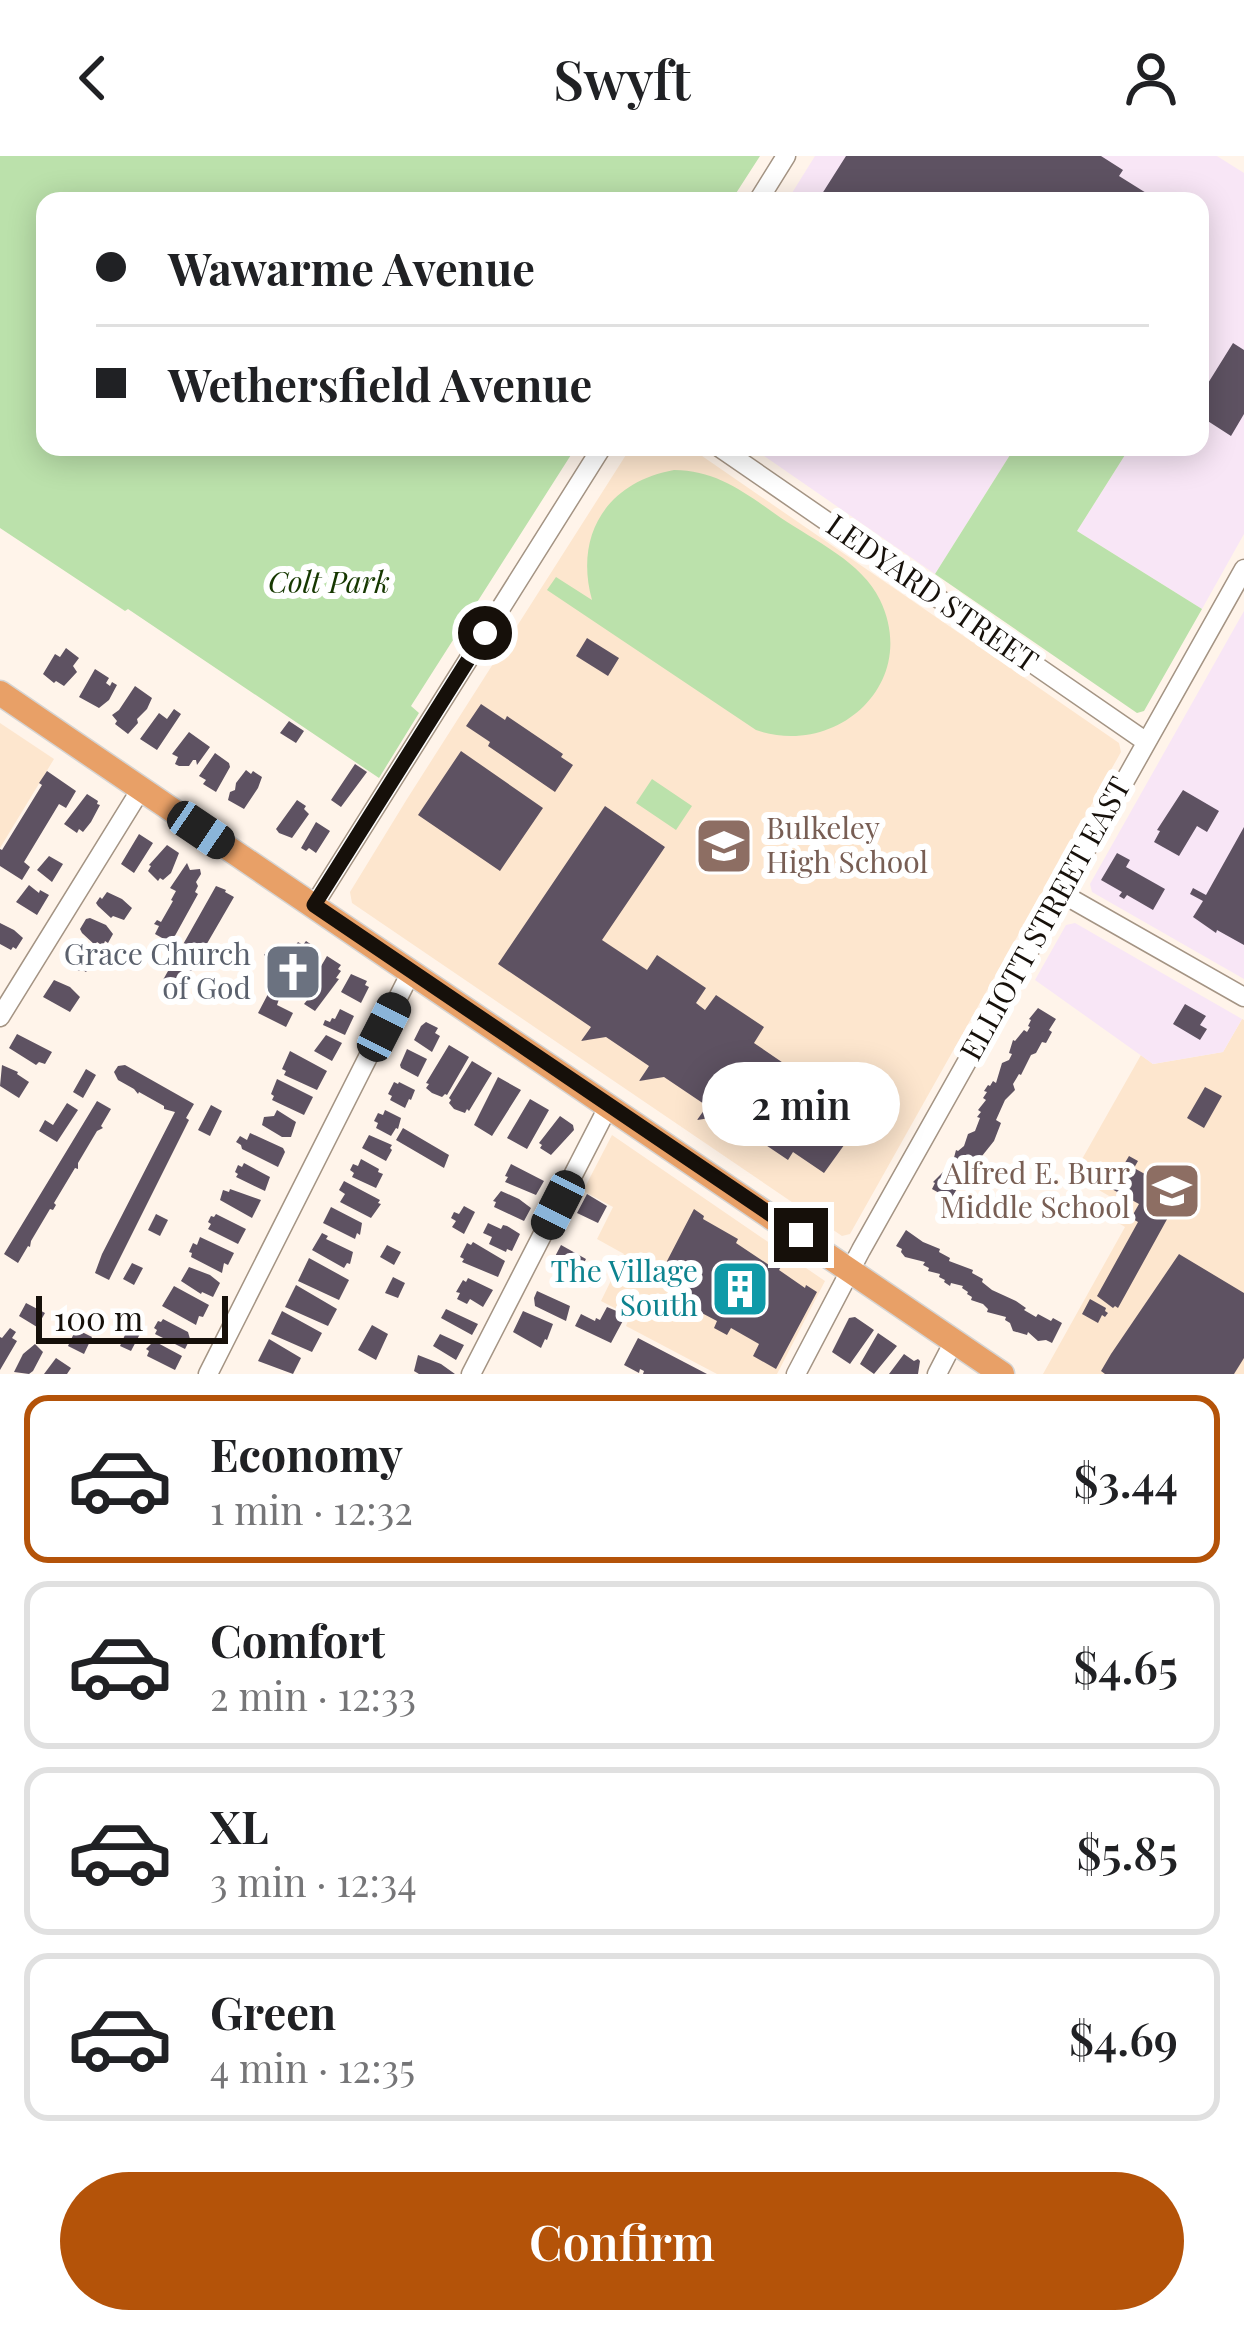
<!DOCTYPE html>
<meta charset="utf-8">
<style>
body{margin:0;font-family:"Playfair Display",serif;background:#f2f2f2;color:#202124;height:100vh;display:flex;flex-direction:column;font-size:45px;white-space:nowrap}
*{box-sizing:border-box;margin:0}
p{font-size:39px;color:#757577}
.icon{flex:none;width:66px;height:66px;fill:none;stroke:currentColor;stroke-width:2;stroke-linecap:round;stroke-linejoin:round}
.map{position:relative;height:1218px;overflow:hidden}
.side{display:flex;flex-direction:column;background:#fff;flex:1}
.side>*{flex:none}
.top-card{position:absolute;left:36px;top:36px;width:1173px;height:264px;border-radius:24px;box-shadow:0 6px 30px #0003;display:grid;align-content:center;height:264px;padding:0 60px;background:#fff}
.scale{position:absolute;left:36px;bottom:30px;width:192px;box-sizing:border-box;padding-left:12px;border:6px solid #16100a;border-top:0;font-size:33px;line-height:42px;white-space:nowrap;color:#16100a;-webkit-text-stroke:9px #fff;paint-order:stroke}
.end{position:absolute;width:54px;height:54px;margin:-27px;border:15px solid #16100a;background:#fff;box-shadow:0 0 0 6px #fff}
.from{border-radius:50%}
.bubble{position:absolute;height:84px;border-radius:42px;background:#fff;box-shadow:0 6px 30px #0003;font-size:39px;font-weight:600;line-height:84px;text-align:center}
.car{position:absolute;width:36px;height:72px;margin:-36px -18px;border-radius:15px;box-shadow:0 0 9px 3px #0007;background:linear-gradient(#222 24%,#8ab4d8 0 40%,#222 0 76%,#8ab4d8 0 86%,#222 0)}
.top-card b{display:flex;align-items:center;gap:42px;height:114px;font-size:45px}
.top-card b+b{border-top:3px solid #e0e0e0}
.top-card i{width:30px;height:30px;background:#202124}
ul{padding:21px 0 0;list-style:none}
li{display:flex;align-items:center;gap:36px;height:168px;margin:0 24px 18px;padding:0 36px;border:6px solid #e0e0e0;border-radius:24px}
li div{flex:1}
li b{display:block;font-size:45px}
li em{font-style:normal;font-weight:600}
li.selected{border-color:#b45309}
li>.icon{width:108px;height:108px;stroke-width:1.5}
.primary-button{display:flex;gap:24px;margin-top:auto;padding:24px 60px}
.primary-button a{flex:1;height:138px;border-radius:72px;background:#b45309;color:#fff;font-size:48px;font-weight:600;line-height:138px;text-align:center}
header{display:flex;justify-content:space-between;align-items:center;height:156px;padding:0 60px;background:#fff;font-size:54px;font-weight:600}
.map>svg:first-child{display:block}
.built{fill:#fde6ce}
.industrial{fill:#f8e6f6}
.green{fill:#bbe1ab}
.building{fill:#5e5262}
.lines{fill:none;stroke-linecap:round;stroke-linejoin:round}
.minor-casing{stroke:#a49484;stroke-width:21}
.major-casing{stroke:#d5d4d3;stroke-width:27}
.minor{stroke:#fff;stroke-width:18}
.major{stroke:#e8a067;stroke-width:24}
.route{stroke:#16100a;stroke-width:15}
.labels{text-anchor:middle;stroke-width:12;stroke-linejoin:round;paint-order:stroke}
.park-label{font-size:30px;font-style:italic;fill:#163800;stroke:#fff}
.street-label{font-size:30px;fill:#16100a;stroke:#fff}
.education-label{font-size:30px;fill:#785e54;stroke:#fff;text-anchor:start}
.worship-label{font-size:30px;fill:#5b616d;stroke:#fff;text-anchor:end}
.culture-label{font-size:30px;fill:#0d838f;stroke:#fff;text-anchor:end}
</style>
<header><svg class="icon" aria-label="back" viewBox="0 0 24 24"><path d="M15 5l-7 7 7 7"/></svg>Swyft<svg class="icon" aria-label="person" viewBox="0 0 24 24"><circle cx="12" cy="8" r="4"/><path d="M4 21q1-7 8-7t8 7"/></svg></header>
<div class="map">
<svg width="1244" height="1218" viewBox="0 0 1244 1218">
<rect width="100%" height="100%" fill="#fff4ea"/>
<!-- built -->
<path class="built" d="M631 291H689L1119 587 1121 596 850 1078 842 1080 352 747 350 736 407 643Z
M0 567 54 603 0 692Z
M1242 863 1244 864V1218H1043L1125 1071 1120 1068 1128 1051 1073 1019 1141 899 1153 908 1223 896Z
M612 979 825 1125 777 1218H717L626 1170 630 1160 601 1145 624 1098 597 1083 613 1051 583 1035Z"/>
<!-- industrial -->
<path class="industrial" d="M815 0H1217L1244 17V378L1202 453 1077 375 1130 291H1200V45H787Z
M751 291H1015L935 418Z
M1244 455V823L1092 736 1090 728Z
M1075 767 1242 863 1223 896 1153 908 1035 824 1066 769Z"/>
<!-- green -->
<path class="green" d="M0 0H760L731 45H45V291H576L411 550 419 557 379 622 128 453 125 455 0 372Z
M1015 291H1130L1077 375 1202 453 1144 555 1137 557 935 418Z
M674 314C717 314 747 338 781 362 815 385 862 406 880 444 920 527 837 602 756 574L547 434 556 421 592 444C574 379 607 326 674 314Z
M652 623 692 650 676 674 636 647Z"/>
<!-- building -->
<path class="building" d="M846 0H1101L1123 14 1119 20 1151 40 1148 45H827L820 41Z
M1233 187 1244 194V258L1231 280 1200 260V240Z
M587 482 619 502 608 520 576 500Z
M66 492 79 502 73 510 77 516 64 530 56 525 54 527 43 518 55 498 60 501Z
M95 513 109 522 106 527 110 530 112 526 117 529 109 544 99 552 79 541Z
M135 530 152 542 147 553 137 563 138 567 128 578 115 568 117 565 112 559 119 554Z
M481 548 505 564 507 560 563 598 561 601 573 609 555 636 488 590 490 586 466 570Z
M174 553 181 558 157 594 140 583 159 557 167 563Z
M289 565 304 575 296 587 280 577Z
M189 576 210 591 197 609 196 604H193L189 610H179L175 608 178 601 172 598Z
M461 595 543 652 500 715 418 659Z
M215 597 229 607 230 611 216 636 203 628 206 624 199 620Z
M355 608 367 616 341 651 331 644Z
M246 614 251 618 253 615 262 621 258 632 244 653 228 644 230 636 235 634 236 627Z
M47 615 76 635 66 652 59 648 24 706 30 711 22 724 0 710V693L2 694 42 629 39 627Z
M1183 634 1219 655 1207 676 1197 670 1179 700 1154 686 1160 675 1157 674Z
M87 638 98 645 97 648 100 649 91 666 83 676 79 673 77 677 64 668Z
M297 644 306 650 304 653 309 658 292 682 279 677 276 673Z
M605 650 665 691 602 784 647 814 657 799 706 832 696 847 705 854 716 839 764 871 754 887 839 945 847 985 824 1017 793 996 788 1004 723 960 697 964 707 950 664 921 639 925 649 910 606 881 581 885 591 871 498 808Z
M316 666 330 675 316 697 309 692 306 695 301 692Z
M1244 671V789L1217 774 1216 777 1193 761 1203 745 1190 738 1193 732 1206 739Z
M139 678 153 687 134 717 121 708Z
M167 689 179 697 171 717 163 724 160 722 158 725 148 715 151 710 149 709Z
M1117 697 1130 704 1126 711 1165 733 1153 754 1127 739 1124 743 1119 740 1122 736 1101 724Z
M49 700 63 708 52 726 37 714Z
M187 707 190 714 200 713 201 718 196 726 198 730 195 736 198 738 171 787 155 778 159 770 154 768 157 764 161 766 173 745 171 744 176 735 170 732Z
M29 729 39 737 40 734 49 739 37 759 16 746Z
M216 730 226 734 225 736 234 741 176 841 159 831Z
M107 736 122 743 132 752 124 764 113 760 111 762 98 750 96 747 100 741 102 743Z
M90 762 106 769 113 778 108 787 105 785 103 790 97 786 95 789 82 777 80 773 86 763Z
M0 767 14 774 23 782 16 793 13 791 11 794 0 788Z
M306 785 315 791 312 795 318 799 310 811 313 813 308 821 305 819 291 839 289 837 282 843 266 829 279 809 264 799 271 790 287 801 298 786 303 789Z
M69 790 86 794 99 805 93 815 89 812 86 816 81 813 79 815 62 806Z
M327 800 341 809 338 813 341 815 336 822 339 823 315 855 304 848 316 833 310 829Z
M351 818 367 825 365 829 369 831 361 847 341 836Z
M54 824 70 831 80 841 70 856 43 841Z
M268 838 279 843 277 849 293 857 286 871 258 857Z
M1185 848 1206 860 1200 869 1207 873 1200 884 1173 868Z
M1038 852 1056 863 1049 874 1052 876 1046 887 1042 886 1036 897 1031 899 1021 919 1019 918 1013 928 1015 934 1005 944 996 964 1001 967 994 985 974 1010 976 1013 970 1024 967 1022 961 1033 958 1031 951 1043 948 1042 932 1033 935 1027 933 1026 948 1011 951 1013 956 994 958 995 964 990 968 978 975 975 980 962 977 961 981 956 978 954 986 944 983 942 987 936 984 935 988 929 990 930 993 925 996 927 1002 907 1009 904 1012 898 1009 897 1013 884 1015 885 1024 874 1027 876 1030 871 1028 870 1031 864 1029 863Z
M340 853 354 860 345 879 323 869 325 864 330 866 332 862 335 863Z
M426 866 438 872 435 877 440 880 432 896 414 884 421 870Z
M17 878 52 896 45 908 39 906 36 909 9 892Z
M326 879 342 887 332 905 314 895Z
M449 889 469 901 447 939 445 938 442 941 432 937 426 932 429 928 426 927Z
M407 893 427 903 418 921 401 912 400 909Z
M290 895 327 915 317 934 284 919 286 915 282 913Z
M472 905 492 917 469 955 467 953 465 957 454 953 449 947 451 944 449 942Z
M2 909 18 916 17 918 29 926 19 942 0 930Z
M125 909 194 948 186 962 189 964 109 1124 95 1117 102 1098 175 956 164 953V950L139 936 138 938 134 933 118 924 114 916 118 910Z
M86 913 96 919 83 942 73 936Z
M498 921 521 934 492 980 474 969Z
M277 923 313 941 304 959 272 944 274 940 271 938Z
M394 926 398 928 399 926 415 934 411 944 409 943 405 952 390 944 392 940 388 938Z
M1205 931 1222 940 1204 972 1187 962Z
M530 943 549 954 527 993 507 982Z
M97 945 111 953 101 970 103 972 97 975 78 1007V1013L75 1012 54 1047 56 1049 53 1054 50 1053 31 1085 30 1091 28 1090 18 1107 4 1098Z
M67 947 78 954 57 986 39 975 45 964 53 969Z
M211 949 222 955 210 980 198 974Z
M277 954 296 966 291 981H282L262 969 264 961 274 960Z
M385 954 401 962 398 973 396 972 391 980 376 972 378 967 374 965 378 957 383 959Z
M560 960 573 969 574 974 551 999 540 992 542 989 539 987Z
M403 972 449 999 444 1012 396 984Z
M250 977 283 992 285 996 278 1011 242 993 241 989 236 986 240 980 247 984Z
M369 979 392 989 390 992 392 994 386 1005 362 992Z
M1129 1000 1138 1005 1134 1012 1181 1038 1118 1152 1115 1150 1113 1152 1097 1140 1138 1066 1131 1062 1139 1048 1110 1032Z
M361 1003 379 1013 378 1016 383 1018 376 1032 352 1021 354 1017 350 1014 353 1008 358 1010Z
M244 1007 270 1021 265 1035 236 1021 238 1018 235 1016 238 1009 242 1011Z
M511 1008 544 1025 536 1039 505 1026 508 1021 505 1020Z
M344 1025 380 1044 378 1047 381 1048 371 1062 340 1046 345 1038 339 1034Z
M230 1033 261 1044 252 1062 220 1044 223 1034 229 1036Z
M501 1035 519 1043 531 1052 524 1065 494 1051 496 1046 493 1045Z
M587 1038 607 1050 598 1067 577 1057Z
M464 1050 475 1056 464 1078 452 1071 456 1065 451 1062 454 1056 459 1058Z
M331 1051 362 1067 360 1079 357 1077 355 1083 323 1067Z
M694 1053 704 1060 703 1063 738 1083 736 1087 769 1109 772 1105 781 1111 779 1114 805 1132 806 1129 817 1136 776 1213 753 1200 759 1188 731 1172 727 1179 714 1172 717 1165 677 1144 666 1131 667 1105Z
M156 1058 168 1064 160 1080 148 1074Z
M216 1058 246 1073 238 1088 208 1073 211 1068 208 1066 211 1060 214 1061Z
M488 1067 501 1073 503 1069 507 1070 520 1078 512 1095 507 1093 506 1096 489 1088 492 1081 483 1077Z
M906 1074 923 1086 940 1093 939 1096 950 1102 949 1105 973 1114 972 1117 983 1123 982 1126 992 1134 1016 1145 1026 1152 1024 1154 1036 1161 1038 1158 1051 1165 1053 1162 1062 1167 1052 1187 1046 1184 1038 1185 1028 1176 1027 1179 1013 1175 1010 1167 1005 1164 1006 1161 987 1156 988 1153 983 1148 971 1144 972 1141 967 1138 968 1136 962 1132 963 1130 951 1127 950 1130 944 1126 945 1124 939 1121 940 1118 928 1115 929 1112 923 1109 925 1106 905 1101 901 1096 902 1093 896 1090Z
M322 1077 328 1080 326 1083 353 1096 350 1108 347 1107 344 1112 312 1094Z
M200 1081 234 1097 228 1109 224 1107 222 1117 191 1101 192 1097 189 1096 193 1087 197 1089Z
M473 1086 505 1105 498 1121 462 1106 464 1103 460 1101 467 1087 471 1089Z
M387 1089 401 1096 394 1109 380 1101Z
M561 1089 586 1103 575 1124 549 1112Z
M1179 1098 1244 1137V1202L1234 1218H1105L1101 1215 1111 1198Z
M309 1102 349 1124 339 1144 298 1125Z
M132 1107 143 1112 134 1129 123 1123Z
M189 1111 210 1119 220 1127 213 1141 202 1136 201 1138 181 1125Z
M393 1121 405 1127 398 1142 385 1137Z
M468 1122 493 1134 483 1151 470 1143 467 1148 457 1143 460 1137 456 1136 463 1124 466 1126Z
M296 1129 337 1153 328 1170 285 1151Z
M174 1130 209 1149 203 1161 199 1160 196 1169 162 1150Z
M537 1135 570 1150 566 1165 535 1150 534 1142Z
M1090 1143 1106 1152 1105 1155 1108 1157 1105 1161 1102 1159 1098 1167 1082 1158Z
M26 1147 45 1157 37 1171 19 1160Z
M607 1151 626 1159 611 1187 575 1170 581 1158 595 1165 596 1162 600 1164Z
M446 1153 478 1168 472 1179 441 1162Z
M282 1155 322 1177 312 1196 271 1178Z
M523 1155 553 1168 547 1184 545 1183 541 1192 513 1176Z
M855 1161 874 1174 850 1208 832 1196 849 1162Z
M163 1163 188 1176 190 1183 185 1193 155 1178 157 1174 154 1172 158 1165 161 1166Z
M372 1169 388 1178 376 1204 358 1194Z
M129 1170 141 1176 131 1195 120 1190Z
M10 1172 16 1176 12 1182 17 1185 0 1214V1181L2 1182Z
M76 1173 92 1181 84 1198 68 1190Z
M878 1177 897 1190 874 1218 860 1208Z
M440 1178 464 1189 456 1204 433 1190Z
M638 1182 707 1218H643L644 1215 640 1213 639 1217 624 1209Z
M269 1183 301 1202 293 1218 258 1205Z
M154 1185 182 1200 175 1214 147 1200 149 1195 146 1193Z
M35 1188 43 1196 33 1215 29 1218 14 1216 23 1198Z
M904 1198 914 1205 918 1203 920 1205 918 1218H889Z
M418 1199 441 1208 455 1218H419L414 1215Z
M56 1202 71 1212 67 1218H44Z"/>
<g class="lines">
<defs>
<path id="minor" d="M758 45 786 0
M719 291 1145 585
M1061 737 1244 841
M314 749 602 291
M0 861 141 633
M208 1218 411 816
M471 1218 609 949
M796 1218 861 1094 1244 413
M937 1218 954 1185"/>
<path id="major" d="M0 537 1002 1218"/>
</defs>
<!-- minor casing -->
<use href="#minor" class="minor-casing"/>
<!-- major casing -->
<use href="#major" class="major-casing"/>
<!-- minor -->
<use href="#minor" class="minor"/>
<!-- major -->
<use href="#major" class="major"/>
</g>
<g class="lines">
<!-- route -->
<path class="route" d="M485 477 314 749 801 1079"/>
</g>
<!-- icons -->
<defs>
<symbol id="school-square" viewBox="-11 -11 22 22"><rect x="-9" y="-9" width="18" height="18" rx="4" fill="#8d6e63" stroke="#fff"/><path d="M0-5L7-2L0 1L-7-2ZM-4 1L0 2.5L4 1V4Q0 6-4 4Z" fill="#fff"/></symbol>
<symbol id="church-square" viewBox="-11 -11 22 22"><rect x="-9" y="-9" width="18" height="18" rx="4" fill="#6b7280" stroke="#fff"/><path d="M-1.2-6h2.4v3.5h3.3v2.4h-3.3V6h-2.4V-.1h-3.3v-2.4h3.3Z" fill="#fff"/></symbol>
<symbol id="building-square" viewBox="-11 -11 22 22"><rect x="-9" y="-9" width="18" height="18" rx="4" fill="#0f9aa8" stroke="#fff"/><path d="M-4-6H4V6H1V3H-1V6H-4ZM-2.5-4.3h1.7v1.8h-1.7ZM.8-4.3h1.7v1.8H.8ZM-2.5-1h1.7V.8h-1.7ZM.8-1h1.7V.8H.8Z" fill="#fff"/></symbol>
</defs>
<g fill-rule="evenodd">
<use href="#school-square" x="691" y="657" width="66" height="66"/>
<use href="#church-square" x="260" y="783" width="66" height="66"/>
<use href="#school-square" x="1139" y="1002" width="66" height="66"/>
<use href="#building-square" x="707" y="1100" width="66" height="66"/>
</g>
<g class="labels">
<!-- park labels -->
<g class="park-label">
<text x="329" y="437">Colt Park</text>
</g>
<!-- street labels -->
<g class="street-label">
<text transform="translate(932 438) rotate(35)" y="10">LEDYARD STREET</text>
<text transform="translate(1046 763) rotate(-61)" y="10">ELLIOTT STREET EAST</text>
</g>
<!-- education labels -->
<g class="education-label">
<text x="766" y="683">Bulkeley<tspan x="766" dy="34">High School</tspan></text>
<text x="1130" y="1028" text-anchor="end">Alfred E. Burr<tspan x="1130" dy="34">Middle School</tspan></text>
</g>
<!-- worship labels -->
<g class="worship-label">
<text x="251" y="809">Grace Church<tspan x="251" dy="34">of God</tspan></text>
</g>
<!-- culture labels -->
<g class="culture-label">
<text x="698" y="1126">The Village<tspan x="698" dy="34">South</tspan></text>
</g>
</g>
</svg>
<div class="scale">100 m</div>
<i class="end from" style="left:485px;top:477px"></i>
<i class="end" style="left:801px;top:1079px"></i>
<div class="bubble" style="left:702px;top:906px;width:198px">2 min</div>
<i class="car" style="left:201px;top:674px;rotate:124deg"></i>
<i class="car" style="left:384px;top:871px;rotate:27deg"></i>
<i class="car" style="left:558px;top:1049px;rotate:207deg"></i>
<div class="top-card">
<b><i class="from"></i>Wawarme Avenue</b>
<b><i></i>Wethersfield Avenue</b>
</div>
</div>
<section class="side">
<ul>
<li class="selected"><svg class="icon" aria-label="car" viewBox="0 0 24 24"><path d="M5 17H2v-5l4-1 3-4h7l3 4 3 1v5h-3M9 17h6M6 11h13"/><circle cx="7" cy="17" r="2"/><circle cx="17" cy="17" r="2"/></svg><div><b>Economy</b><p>1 min · 12:32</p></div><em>$3.44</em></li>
<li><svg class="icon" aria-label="car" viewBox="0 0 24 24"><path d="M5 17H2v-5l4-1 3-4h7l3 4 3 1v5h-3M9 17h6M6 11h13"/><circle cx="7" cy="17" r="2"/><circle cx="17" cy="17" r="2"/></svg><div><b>Comfort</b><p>2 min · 12:33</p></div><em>$4.65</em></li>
<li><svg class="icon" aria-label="car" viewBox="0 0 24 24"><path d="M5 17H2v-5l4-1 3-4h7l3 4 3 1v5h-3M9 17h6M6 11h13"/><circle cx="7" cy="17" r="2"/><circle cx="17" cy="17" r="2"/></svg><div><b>XL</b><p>3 min · 12:34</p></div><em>$5.85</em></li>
<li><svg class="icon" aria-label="car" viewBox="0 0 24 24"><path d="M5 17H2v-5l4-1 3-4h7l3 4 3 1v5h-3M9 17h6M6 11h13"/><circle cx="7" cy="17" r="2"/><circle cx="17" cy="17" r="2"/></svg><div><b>Green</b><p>4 min · 12:35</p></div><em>$4.69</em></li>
</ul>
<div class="primary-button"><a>Confirm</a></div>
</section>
